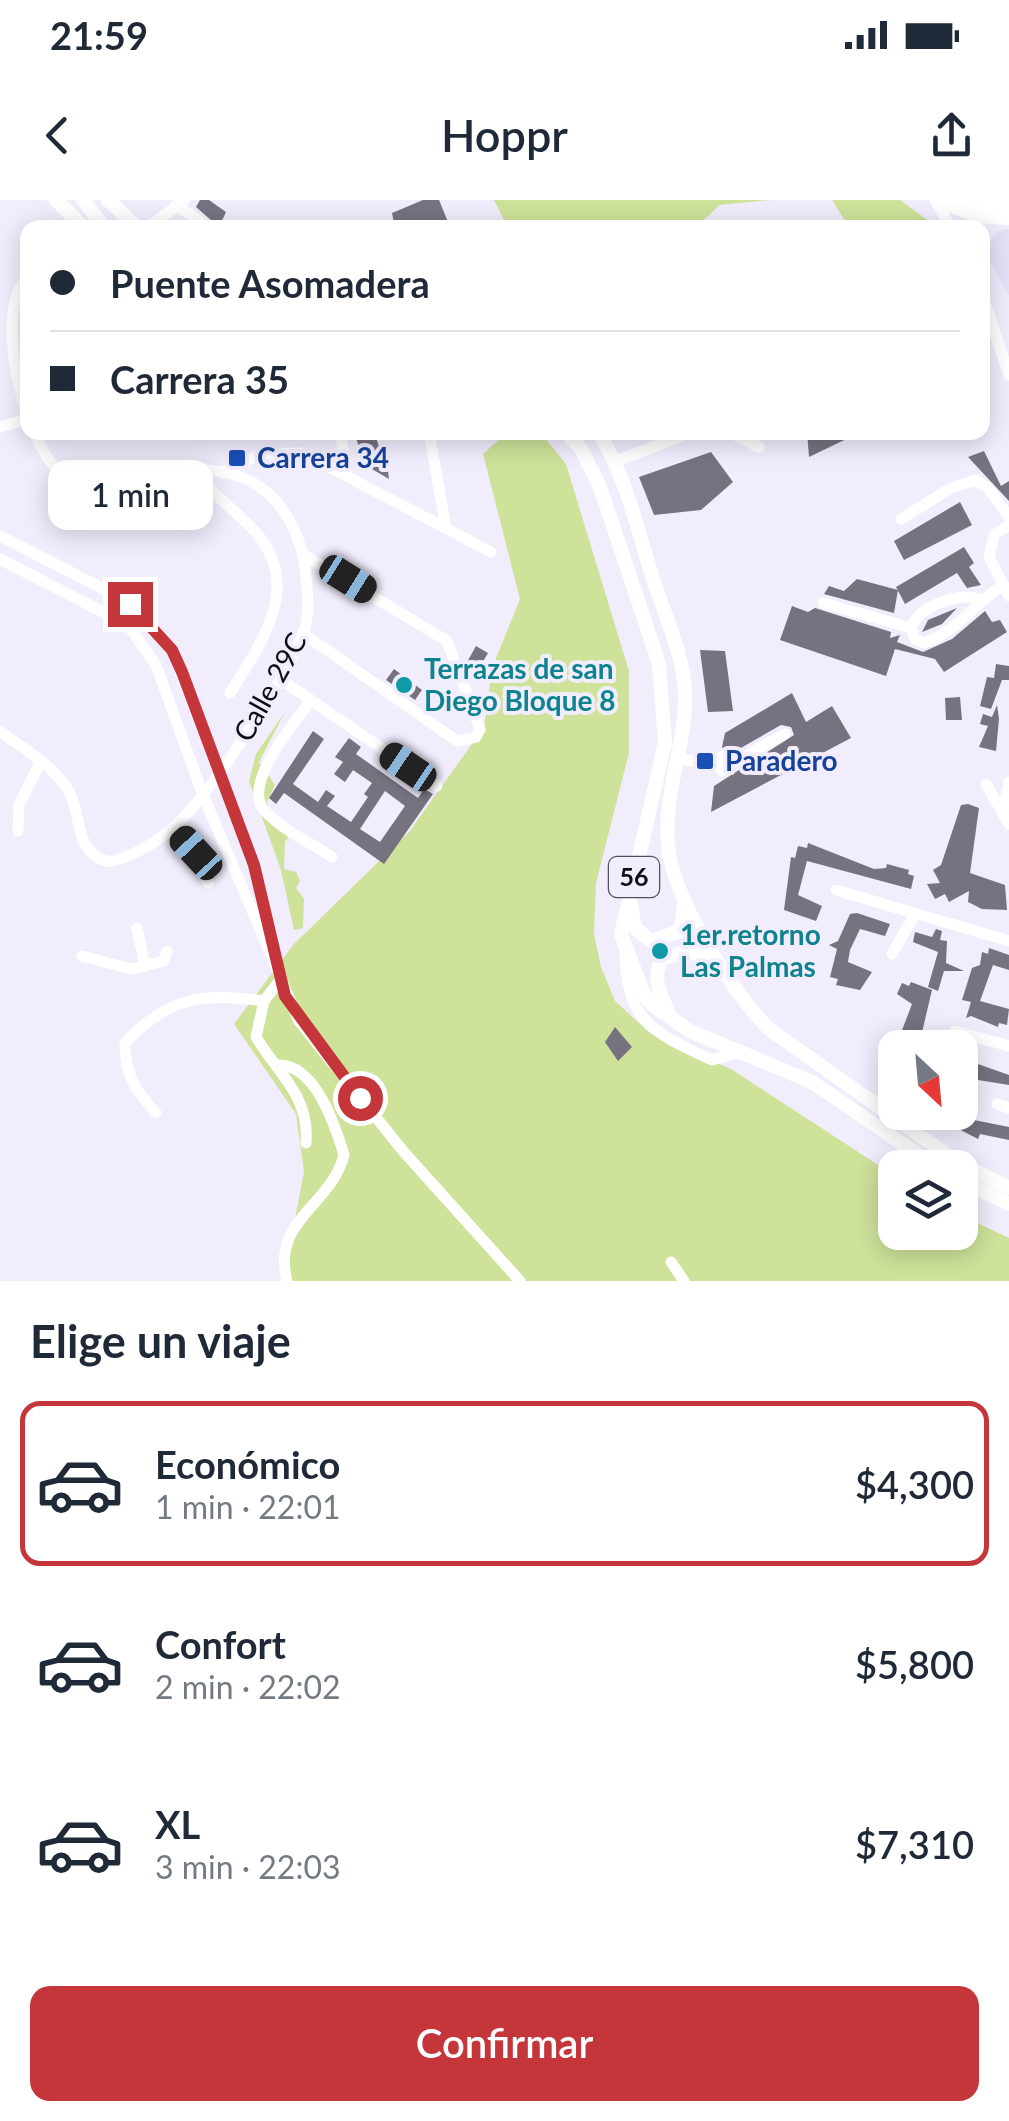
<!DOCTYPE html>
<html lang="es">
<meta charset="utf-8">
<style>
body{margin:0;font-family:Lato,sans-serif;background:#f6f6f7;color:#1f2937;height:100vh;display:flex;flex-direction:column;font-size:38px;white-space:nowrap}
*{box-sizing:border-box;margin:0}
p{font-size:32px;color:#747a83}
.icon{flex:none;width:55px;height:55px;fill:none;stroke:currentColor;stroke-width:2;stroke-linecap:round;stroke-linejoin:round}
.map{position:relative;height:1081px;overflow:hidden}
.sheet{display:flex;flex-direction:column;background:#fff;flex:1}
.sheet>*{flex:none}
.hud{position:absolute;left:20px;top:20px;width:970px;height:220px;border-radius:20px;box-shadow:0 5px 25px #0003;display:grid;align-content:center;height:220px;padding:0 30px;background:#fff}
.needle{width:65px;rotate:154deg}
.tools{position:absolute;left:878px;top:830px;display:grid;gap:20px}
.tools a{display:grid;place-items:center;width:100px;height:100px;border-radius:20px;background:#fff;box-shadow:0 5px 25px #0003;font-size:50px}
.end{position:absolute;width:45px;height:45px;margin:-22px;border:12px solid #c5363b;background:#fff;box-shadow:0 0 0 5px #fff}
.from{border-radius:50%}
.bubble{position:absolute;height:70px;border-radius:20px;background:#fff;box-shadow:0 5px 25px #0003;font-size:32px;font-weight:600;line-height:70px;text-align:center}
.car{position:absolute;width:30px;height:60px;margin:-30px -15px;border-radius:12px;box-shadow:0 0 8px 2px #0007;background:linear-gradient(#222 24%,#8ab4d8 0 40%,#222 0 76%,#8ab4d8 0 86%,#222 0)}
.hud b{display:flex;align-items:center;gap:35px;height:95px;font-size:38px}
.hud b+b{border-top:2px solid #e0e1e3}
.hud i{width:25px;height:25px;background:#1f2937}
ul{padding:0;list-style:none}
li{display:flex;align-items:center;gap:30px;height:165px;margin:0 20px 15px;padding:0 10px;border:5px solid transparent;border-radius:20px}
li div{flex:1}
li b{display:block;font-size:38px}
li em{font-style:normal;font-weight:600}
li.current{border-color:#c5363b}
li>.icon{width:90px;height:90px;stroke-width:1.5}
h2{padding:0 30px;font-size:45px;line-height:120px}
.button{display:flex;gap:20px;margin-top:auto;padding:20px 30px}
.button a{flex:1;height:115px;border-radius:20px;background:#c5363b;color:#fff;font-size:40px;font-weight:600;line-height:115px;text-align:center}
.status{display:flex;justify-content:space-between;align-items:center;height:70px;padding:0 50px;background:#fff;direction:ltr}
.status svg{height:28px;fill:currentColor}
header{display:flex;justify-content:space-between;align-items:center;height:130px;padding:0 30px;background:#fff;font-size:45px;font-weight:600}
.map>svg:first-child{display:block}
.built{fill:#e7e1f7}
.green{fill:#cee29a}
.building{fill:#76727f;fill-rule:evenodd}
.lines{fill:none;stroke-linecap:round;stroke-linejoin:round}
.minor{stroke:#fff;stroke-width:11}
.major{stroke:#fff;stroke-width:14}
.route{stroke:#c5363b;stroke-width:12}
.transit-dot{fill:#1a4fb4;stroke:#f2edfd;stroke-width:4}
.culture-dot{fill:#0f9aa8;stroke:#f2edfd;stroke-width:4}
.labels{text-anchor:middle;stroke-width:8;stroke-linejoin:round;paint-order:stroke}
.shield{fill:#f2edfd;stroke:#525058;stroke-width:2.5}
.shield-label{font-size:25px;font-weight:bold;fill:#0e0d12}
.transit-label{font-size:28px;font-weight:bold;fill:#164399;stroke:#f2edfd;text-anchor:start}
.culture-label{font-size:28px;font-weight:bold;fill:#0d838f;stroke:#f2edfd;text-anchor:start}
.street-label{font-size:28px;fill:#0e0d12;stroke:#f2edfd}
</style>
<div class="status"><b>21:59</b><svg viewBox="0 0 49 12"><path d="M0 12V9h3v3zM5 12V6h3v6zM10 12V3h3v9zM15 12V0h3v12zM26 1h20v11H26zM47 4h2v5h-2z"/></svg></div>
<header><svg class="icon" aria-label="back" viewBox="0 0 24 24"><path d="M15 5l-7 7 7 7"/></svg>Hoppr<svg class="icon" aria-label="share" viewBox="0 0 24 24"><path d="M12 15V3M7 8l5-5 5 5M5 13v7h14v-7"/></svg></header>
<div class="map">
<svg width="1009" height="1081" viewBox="0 0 1009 1081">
<rect width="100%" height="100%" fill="#f2edfd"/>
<!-- built -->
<path class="built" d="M1009 29V96L989 59 988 45 998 31Z"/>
<!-- green -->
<path class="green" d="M494 0H770L720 5 696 27 508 28Z
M832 0H900L937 27H849Z
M501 233H541L566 264 629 471V553L596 683 594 734 601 767 615 801 651 834 731 869 895 976V1032H960V1015L1009 1038V1081H283L304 972 296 914 234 824 293 745 409 632 484 527 492 468 520 399 483 254 502 237Z
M285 512 259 562 275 585 267 602 270 615 292 631 285 642 284 669 296 672 300 681 296 688 304 699 303 728 294 730 281 670 249 581 256 554Z"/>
<!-- building -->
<path class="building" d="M200 0H209L226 12 219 27 196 7Z
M423 0H439L448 22 434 28 430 21 395 28 392 13Z
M354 232H374L382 255 386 254 389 279 365 265Z
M807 232H861L809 257Z
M984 251 1001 286 1009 281V301L968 257Z
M711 252 733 282 701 310 654 315 639 277Z
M960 302 972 325 904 360 894 341Z
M964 347 974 363 969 367 981 385 967 388 957 373 905 404 896 387Z
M857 379 898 390 894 413 824 394 829 386 844 391Z
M792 406 808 412 815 408 891 432 890 438 900 435 897 442 923 452 952 439 985 411 992 422 1000 420 1007 432 944 472 935 459 895 449 886 476 780 440Z
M957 408 942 424 922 432 928 420Z
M476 446 488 453 472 480 466 464Z
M700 450 725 451 733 511 708 512Z
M996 464 1009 466V480H1002L991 509 980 506 987 477 994 478Z
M394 469 422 490 415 500 386 480Z
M792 493 806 522 832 506 851 538 711 612 714 586 794 535 791 527 781 525 732 553 722 547 725 533Z
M960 497 962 520H946L945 498Z
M997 505 999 519 996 551 979 547 988 526 980 524 983 514 992 517Z
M313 531 324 539 293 584 318 602 326 590 335 596 327 606 351 622 368 597 364 594 372 583 353 570 345 582 334 574 343 562 335 557 349 538 361 547 356 554 418 598 424 589 433 594 384 664 284 593 276 604 269 598ZM385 591 405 606 380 642 360 629Z
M968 604 979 608 970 673 1005 685 1007 710 982 709 968 702 969 691 949 702 945 694 935 699 927 684 940 683 933 670 941 665 961 605Z
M808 643 874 669 886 668 887 664 909 670 908 674 914 676 911 689 807 661 798 695 822 706 816 721 784 710 791 657 795 658 798 646 807 648Z
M857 713 890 724 885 736 860 729 850 750 848 762 872 772 860 790 836 785 838 779 830 777 837 749 829 745 838 741 850 714Z
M936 729 942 731 940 740 947 741 946 763 964 771H944L938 791 928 787 938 752 913 742 915 732 932 737Z
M989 748 1009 755V770L993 765 980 801 1009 809 1007 825 999 823 998 827 971 816 966 818 971 802 962 800 972 768 980 765 982 752 988 754Z
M911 782 932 790 919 845 902 841 901 833 912 804 897 794 902 783 909 786Z
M615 827 632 847 618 861 605 842Z
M975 863 1009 875V885L978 880 971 893 969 919 1009 927V940L980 934 978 939 953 926 956 916 960 917V876L966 866Z"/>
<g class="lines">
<!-- minor -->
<path class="minor" d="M935 0 951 28
M176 5 210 28
M147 28 185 0
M28 77C0 104 15 180 28 217
M982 93 1009 175
M0 227 28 219
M340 232 347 274
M429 232 446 328
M729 232 759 247
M614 262 692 232
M196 270C211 294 231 307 250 326 306 382 263 441 230 493
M222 273 260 254 302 253 491 352
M901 319 951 288 976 280 988 288 1009 317
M1009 325 994 335 989 357 1009 396
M0 336 131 403 172 450 254 665 268 730
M0 359 128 425 156 465 203 595 299 821 403 951 520 1081
M823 403 911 428 915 439 924 443C959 431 974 402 1004 385
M911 428C920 405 957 393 979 399
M304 434 457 541 476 537 480 529 447 441 304 355
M280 479 437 586
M311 500C295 523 240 585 265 611 282 630 311 643 332 657
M0 531C23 549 59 568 71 596 82 622 75 651 108 662 163 650 198 605 228 561 254 522 284 480 302 436 310 418 308 396 306 376 300 319 269 274 208 270 167 268 118 292 79 281 54 275 44 254 34 232
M679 559 716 564 722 571 731 564 722 556 716 564
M731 564 785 534
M986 584 1009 624
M1003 613 1009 582
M173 629 196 653 208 683
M18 631 19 605 40 563
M836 690 1009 741
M137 728 145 767
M625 751C626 821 652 832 712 860L736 853
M892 754 915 714
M82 756 131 769 164 761 167 751
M280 780 264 801 256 837C278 874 310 896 306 943
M955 831 1009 846
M277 865C315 863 335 925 344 955 331 1006 271 1020 287 1081
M997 904 1009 908
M156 913C135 890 125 875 125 843 169 796 202 793 264 801
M671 1062 684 1081"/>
<!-- major -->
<path class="major" d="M56 0 84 28
M83 0 105 28
M108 0 138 28
M939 0 977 16 1009 18
M953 1 1009 4
M566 232 581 249 600 287 659 464 665 543 621 734 643 792 651 804 690 831 812 882 938 968
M598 232C627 277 638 333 654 382 666 418 683 454 685 492 687 543 663 593 668 644 672 698 731 791 769 829L957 962 1009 988
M631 703 635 728 651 741 680 731 685 701
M672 819C663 799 649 778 663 758L690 751 723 771
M960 980 1009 1004"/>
</g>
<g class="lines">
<!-- route -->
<path class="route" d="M130 404 172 450 182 472 254 665 285 796 360 898"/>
</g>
<!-- markers -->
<g class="transit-dot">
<rect x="227" y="248" width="20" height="20" rx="5"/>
<rect x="695" y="551" width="20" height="20" rx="5"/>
</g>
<g class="culture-dot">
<circle cx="404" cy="485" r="10"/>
<circle cx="660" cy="751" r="10"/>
</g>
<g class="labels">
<!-- shield labels -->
<rect class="shield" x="609" y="657" width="50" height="40" rx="8"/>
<g class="shield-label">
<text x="634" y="686">56</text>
</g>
<!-- transit labels -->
<g class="transit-label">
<text x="257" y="268">Carrera 34</text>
<text x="725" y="571">Paradero</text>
</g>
<!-- culture labels -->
<g class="culture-label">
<text x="424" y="479">Terrazas de san<tspan x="424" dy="32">Diego Bloque 8</tspan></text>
<text x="680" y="745">1er.retorno<tspan x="680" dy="32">Las Palmas</tspan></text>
</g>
<!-- street labels -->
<g class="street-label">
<text transform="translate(270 487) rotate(-61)" y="10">Calle 29C</text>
</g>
</g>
</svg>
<div class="tools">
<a><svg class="needle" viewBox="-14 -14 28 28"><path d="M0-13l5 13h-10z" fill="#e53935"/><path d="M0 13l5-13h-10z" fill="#747a83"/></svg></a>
<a><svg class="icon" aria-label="layers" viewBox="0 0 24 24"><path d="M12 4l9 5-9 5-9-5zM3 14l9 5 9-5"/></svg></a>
</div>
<i class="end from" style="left:360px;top:898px"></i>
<i class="end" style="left:130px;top:404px"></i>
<div class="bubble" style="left:48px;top:260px;width:165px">1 min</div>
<i class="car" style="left:348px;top:379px;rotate:122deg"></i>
<i class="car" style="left:408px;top:567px;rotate:304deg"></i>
<i class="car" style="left:196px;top:653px;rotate:317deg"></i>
<div class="hud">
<b><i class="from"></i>Puente Asomadera</b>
<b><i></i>Carrera 35</b>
</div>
</div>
<section class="sheet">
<h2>Elige un viaje</h2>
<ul>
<li class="current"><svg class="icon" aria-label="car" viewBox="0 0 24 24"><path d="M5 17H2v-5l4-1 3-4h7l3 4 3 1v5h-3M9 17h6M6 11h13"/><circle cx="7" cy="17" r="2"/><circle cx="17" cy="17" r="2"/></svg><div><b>Económico</b><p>1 min · 22:01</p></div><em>$4,300</em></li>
<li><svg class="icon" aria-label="car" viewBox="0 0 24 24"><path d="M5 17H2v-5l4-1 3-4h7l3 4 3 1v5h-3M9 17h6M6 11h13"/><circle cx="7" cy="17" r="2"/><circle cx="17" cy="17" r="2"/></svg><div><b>Confort</b><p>2 min · 22:02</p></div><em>$5,800</em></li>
<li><svg class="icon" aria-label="car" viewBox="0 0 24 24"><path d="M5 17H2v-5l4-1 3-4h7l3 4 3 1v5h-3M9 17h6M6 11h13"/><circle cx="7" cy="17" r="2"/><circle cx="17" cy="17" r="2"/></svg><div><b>XL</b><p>3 min · 22:03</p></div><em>$7,310</em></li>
</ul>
<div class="button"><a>Confirmar</a></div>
</section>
